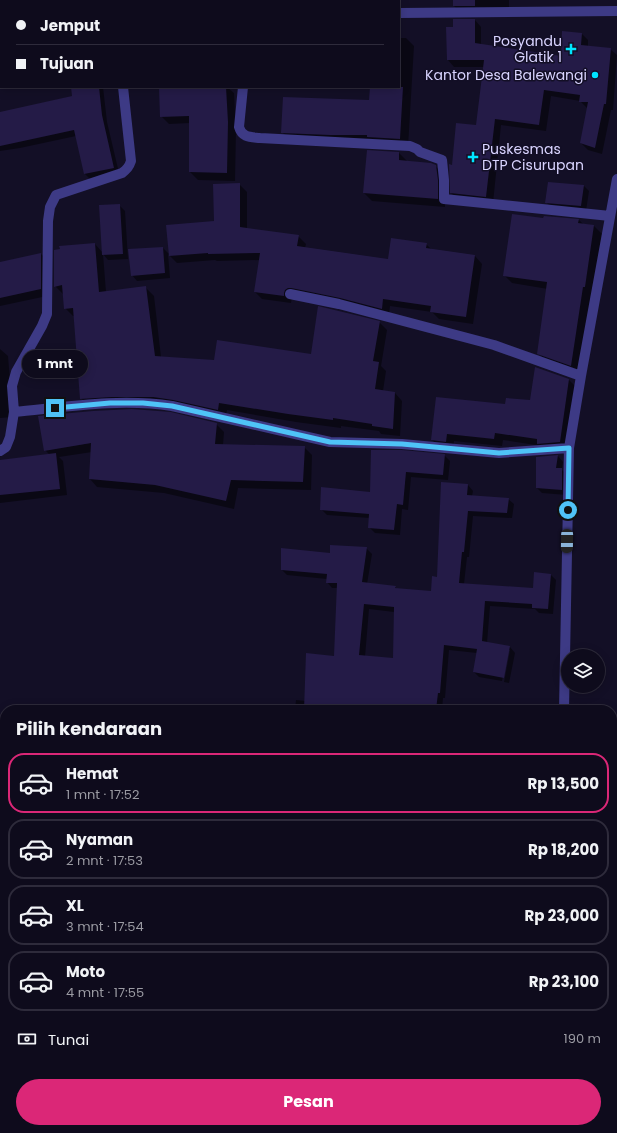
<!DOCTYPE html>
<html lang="id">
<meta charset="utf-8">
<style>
body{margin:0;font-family:Poppins,sans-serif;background:#171425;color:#f1f3f6;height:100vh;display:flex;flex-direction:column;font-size:15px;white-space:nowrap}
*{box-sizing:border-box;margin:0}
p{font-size:13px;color:#9b9ba3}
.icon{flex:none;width:22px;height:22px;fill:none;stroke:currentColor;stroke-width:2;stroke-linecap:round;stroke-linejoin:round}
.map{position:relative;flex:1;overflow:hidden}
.details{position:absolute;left:0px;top:705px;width:617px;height:428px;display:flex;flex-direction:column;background:#0e0b1c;border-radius:16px 16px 0 0;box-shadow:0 2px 10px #0003,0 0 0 1px #2e2b3b}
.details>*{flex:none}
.hud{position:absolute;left:0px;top:0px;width:400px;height:88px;box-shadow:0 2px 10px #0003,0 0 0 1px #2e2b3b;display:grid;align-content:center;height:88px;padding:0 16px;background:#0e0b1c}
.fabs{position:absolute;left:561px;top:649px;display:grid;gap:8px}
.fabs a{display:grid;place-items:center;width:44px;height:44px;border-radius:50%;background:#0e0b1c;box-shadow:0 2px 10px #0003,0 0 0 1px #2e2b3b;font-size:20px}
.end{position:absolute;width:18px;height:18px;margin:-9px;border:5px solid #4fc3f7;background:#111;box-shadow:0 0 0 2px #111}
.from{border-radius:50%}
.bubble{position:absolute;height:28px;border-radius:14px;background:#0e0b1c;box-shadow:0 2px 10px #0003,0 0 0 1px #2e2b3b;font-size:13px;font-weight:700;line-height:28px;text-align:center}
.car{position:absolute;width:12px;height:24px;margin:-12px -6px;border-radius:5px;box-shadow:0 0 3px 1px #0007;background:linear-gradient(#222 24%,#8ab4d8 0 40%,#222 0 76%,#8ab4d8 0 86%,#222 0)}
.hud b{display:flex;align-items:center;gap:14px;height:38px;font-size:15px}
.hud b+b{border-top:1px solid #2e2b3b}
.hud i{width:10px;height:10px;background:#f1f3f6}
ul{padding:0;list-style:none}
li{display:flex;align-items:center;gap:12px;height:60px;margin:0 8px 6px;padding:0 8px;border:2px solid #2e2b3b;border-radius:16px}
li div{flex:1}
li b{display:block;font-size:15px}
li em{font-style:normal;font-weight:700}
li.on{border-color:#db2777}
li>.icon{width:36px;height:36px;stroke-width:1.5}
h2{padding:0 16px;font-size:18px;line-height:48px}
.pay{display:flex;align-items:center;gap:10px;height:44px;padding:0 16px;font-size:15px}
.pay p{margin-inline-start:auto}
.action{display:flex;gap:8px;margin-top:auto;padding:8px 16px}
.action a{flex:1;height:46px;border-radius:24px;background:#db2777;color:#fff;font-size:16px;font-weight:700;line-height:46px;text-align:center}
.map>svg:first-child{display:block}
.shadow{fill:#0007;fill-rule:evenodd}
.building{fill:#241b47;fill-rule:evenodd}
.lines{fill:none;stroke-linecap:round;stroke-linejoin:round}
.street{stroke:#3d3a85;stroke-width:10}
.route{stroke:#4fc3f7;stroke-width:5}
.poi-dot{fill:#00e5ff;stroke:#130f26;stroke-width:1.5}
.labels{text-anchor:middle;stroke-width:3;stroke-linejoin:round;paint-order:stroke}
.poi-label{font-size:14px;fill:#d9d4ff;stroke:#130f26;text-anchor:end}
</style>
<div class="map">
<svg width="617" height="1133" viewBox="0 0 617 1133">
<rect width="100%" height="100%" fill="#130f26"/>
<!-- shadow -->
<path class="shadow" d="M0 0H40V1H1V17H0Z
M157 0H193V1H157Z
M219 0H237V1H220Z
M270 0H312V1H270Z
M454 0H509V10L461 13 454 6Z
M475 20 481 27V45L562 57 581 33 588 40V47L610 49 617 55 613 110H611L602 154 588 150 581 143 588 109 580 101 551 96 546 131 501 125 493 203 458 200 451 193 453 166 477 126 485 67H454L448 60 454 28Z
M0 38H1V65L0 59Z
M399 38H406L414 46 408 147 290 140 282 132 370 101 371 87H399Z
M72 87H103L107 122 119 173 90 179 85 174 76 136 20 148 0 151V113L73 96Z
M160 87H227L234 93 236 130 235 181 198 180 190 172V123L169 124 161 116Z
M399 153 407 161 435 166 444 174 445 189V207L372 201 364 193Z
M239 184 247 192V229L298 236 306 244 305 248 389 260 426 244 432 250 475 256 482 264 473 324 439 319 432 312 390 306 389 315 292 297 291 303 262 299 255 292 260 260 217 261 215 260 177 263 168 254 170 278 137 281 132 275 163 248 170 255 215 222Z
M584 186 589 191 586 211 552 208 546 202Z
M119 205 125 211 128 259 108 260 103 254 106 292 146 288 154 296 161 357 215 361 312 355 379 322 387 330 381 366 386 371 383 391 395 393 402 401 400 436 381 434 379 431 341 426V428L296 422 227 410 226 417 182 407 89 406 81 398 75 316H73L65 308 64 294H63L55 286 95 244 103 253Z
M544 220H579L583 224 594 226 602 234 593 294H591L579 373 546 361 538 353 548 289 512 283 504 275Z
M41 254 48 261 47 296 0 306V271Z
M0 349 8 356 13 417 0 418Z
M569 380 576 387 568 450 503 440 502 446 454 441 453 449 440 448 432 440 506 405 531 401Z
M216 424 224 432 223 445 304 447 312 455 311 490 238 488 234 509 164 493 97 487 90 479 92 452 59 457 63 461 67 495 0 503V461L50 455 45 450Z
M372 451 444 455 450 461 448 480 411 477 408 510 402 509 400 535 375 533 369 527 370 518 327 515 321 509 371 493Z
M558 456 563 462 562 470 567 475V495L542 493 537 488V458Z
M468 485 473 491 472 496 508 499 514 504 512 518 473 516 469 557H467L464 584 534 589 550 574 556 580 553 614 539 613 535 609 490 606 487 643 510 647 515 653 509 683 504 682 510 650H508L502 681 479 677 474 672 477 653 449 650 445 698H443L442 710H295L296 700 306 701 335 657 338 588H332L327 582V579L287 575 282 570 331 554 366 548 372 554 367 584 395 587 397 589 432 592 438 578ZM369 609 394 612V660L365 657Z"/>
<!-- building -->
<path class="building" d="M453 0H475V6H453Z
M453 19H475V43L561 56 562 31 582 33 581 45 611 48 606 104H604L595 148 580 143 588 102H579L580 95 544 90 539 125 495 119 486 197 450 193 449 164 452 165 456 123 476 125 484 60H447L446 27H453Z
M71 87H99L102 115 114 168 84 174 74 130 14 143 0 146V112L72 96Z
M159 87H226L228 122 227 173 189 172V116L160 117Z
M370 87H403L400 139 367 137V135H330L281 133 283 97 369 100Z
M367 150 399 152V160L431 163 436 165 438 180V199L363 193Z
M548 182 584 185 581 206 545 203Z
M240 183V227L299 235 297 246 388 259 391 238 427 243 426 248 475 255 466 317 430 312 431 306 383 299 382 309 340 298 291 288H288L285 290 284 293V296L254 292 260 253 208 254V253L169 256 166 225 214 221 213 184Z
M120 204 123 254 102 255 99 205Z
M512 214 543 218 544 216 579 219 578 223 594 225 585 287H583L571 366 537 354 547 282 503 276Z
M95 243 99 292 146 286 155 356 214 360 217 340 311 354 318 306 380 321 373 361 379 362 375 389 395 392 393 429 372 426V424L333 418V420L288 414 219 403 218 410 173 400 153 397H112L80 399 73 308 64 309 62 285 54 287V250L60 249 59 246Z
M163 247 165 273 131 276 128 249Z
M41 253V289L0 298V262Z
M535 367 569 379 560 442 537 444V439L495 433 494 439 447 434 446 442 431 440 436 397 505 404 506 398 530 400Z
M132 409 171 412 217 423 215 444 305 446 303 482 231 480 226 501 155 485 89 479 91 443 44 451 38 416 93 411Z
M371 450H402L445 454 443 475 406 472 403 505 397 504 394 530 368 528 369 514 320 510 321 487 370 492Z
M56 453 60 489 0 495V460Z
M558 455 556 468H562V490L536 488V457Z
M441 482 468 484 467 495 509 498 507 513 468 511 464 552H462L459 583 533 588 534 572 551 574 548 609 532 608V604L485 601 482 641 510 646 504 678 473 672 477 649 444 645 440 693H438L436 710H304L306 653 334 656 337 583H326L327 574 281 570V548L330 553V545L367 547 362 582 396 586 395 588 431 591 432 576 437 577ZM364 604 394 607 393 658 359 655Z"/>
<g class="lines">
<!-- street -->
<path class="street" d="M250 1V0
M399 13 617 11
M243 87 239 127C242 138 251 137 260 138L410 146 417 149 420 152 442 160 444 180V199L610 216
M290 294 339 304 494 345 581 376
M14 412C66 407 119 398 172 406L330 442 402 444 499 453 569 448
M0 451 6 447 10 437 14 412 12 386 16 372 42 326 47 314 48 221 50 207 56 195 122 173C127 169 129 167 131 161L123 87
M564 710 569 448 581 376 617 179
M435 1133 440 1128"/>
</g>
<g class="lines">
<!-- route -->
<path class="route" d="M55 408 110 403H143L172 406 330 442 402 444 499 453 569 448 568 510"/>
</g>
<!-- markers -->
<g class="poi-dot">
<path d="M569 43h4v4h4v4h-4v4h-4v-4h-4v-4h4z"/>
<circle cx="595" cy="75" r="4"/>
<path d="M471 151h4v4h4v4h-4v4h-4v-4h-4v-4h4z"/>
</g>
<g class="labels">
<!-- poi labels -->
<g class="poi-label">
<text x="562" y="46">Posyandu<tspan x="562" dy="16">Glatik 1</tspan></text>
<text x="587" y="80">Kantor Desa Balewangi</text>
<text x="482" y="154" text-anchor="start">Puskesmas<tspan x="482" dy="16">DTP Cisurupan</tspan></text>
</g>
</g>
</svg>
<div class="fabs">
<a><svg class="icon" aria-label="layers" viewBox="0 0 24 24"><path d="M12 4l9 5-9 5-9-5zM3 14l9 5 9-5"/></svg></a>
</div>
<i class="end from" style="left:568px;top:510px"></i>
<i class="end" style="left:55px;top:408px"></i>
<div class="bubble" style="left:22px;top:350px;width:66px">1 mnt</div>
<i class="car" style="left:567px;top:541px;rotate:181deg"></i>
<div class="hud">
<b><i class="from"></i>Jemput</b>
<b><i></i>Tujuan</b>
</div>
<section class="details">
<h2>Pilih kendaraan</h2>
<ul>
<li class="on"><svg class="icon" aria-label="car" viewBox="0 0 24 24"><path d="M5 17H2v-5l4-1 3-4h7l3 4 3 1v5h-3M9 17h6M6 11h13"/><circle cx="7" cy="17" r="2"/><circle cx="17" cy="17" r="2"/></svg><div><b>Hemat</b><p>1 mnt · 17:52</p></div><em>Rp 13,500</em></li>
<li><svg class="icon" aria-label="car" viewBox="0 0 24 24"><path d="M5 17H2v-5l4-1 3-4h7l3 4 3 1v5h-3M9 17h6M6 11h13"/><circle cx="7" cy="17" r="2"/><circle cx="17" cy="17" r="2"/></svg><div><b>Nyaman</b><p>2 mnt · 17:53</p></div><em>Rp 18,200</em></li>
<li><svg class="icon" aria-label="car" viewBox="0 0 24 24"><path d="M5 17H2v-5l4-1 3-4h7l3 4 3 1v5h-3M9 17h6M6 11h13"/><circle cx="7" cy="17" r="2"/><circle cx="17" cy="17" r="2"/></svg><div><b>XL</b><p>3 mnt · 17:54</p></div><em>Rp 23,000</em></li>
<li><svg class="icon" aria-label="car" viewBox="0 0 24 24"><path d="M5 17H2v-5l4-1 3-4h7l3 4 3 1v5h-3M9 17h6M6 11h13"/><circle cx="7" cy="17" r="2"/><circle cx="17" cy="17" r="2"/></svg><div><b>Moto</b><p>4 mnt · 17:55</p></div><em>Rp 23,100</em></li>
</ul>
<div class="pay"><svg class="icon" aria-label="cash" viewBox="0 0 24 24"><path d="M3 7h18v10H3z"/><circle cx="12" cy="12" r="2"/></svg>Tunai<p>190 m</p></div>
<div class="action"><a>Pesan</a></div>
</section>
</div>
